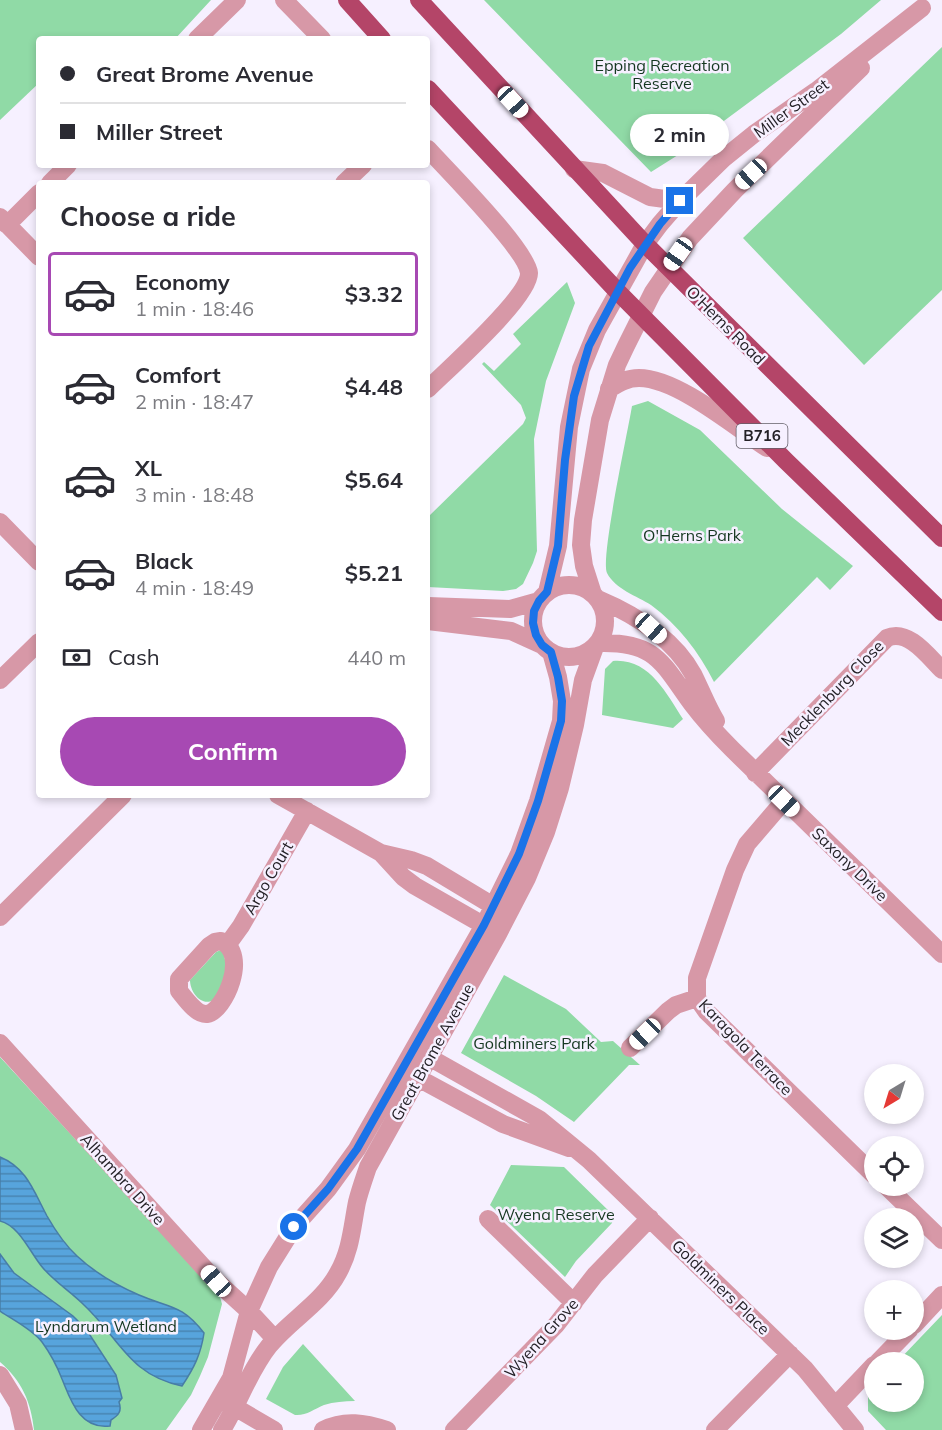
<!DOCTYPE html>
<meta charset="utf-8">
<style>
body{margin:0;font-family:Mulish,sans-serif;background:#f7f7f7;color:#2b2b33;height:100vh;display:flex;flex-direction:column;font-size:22px;white-space:nowrap}
*{box-sizing:border-box;margin:0}
p{font-size:20px;color:#7c7c81}
.icon{flex:none;width:33px;height:33px;fill:none;stroke:currentColor;stroke-width:2;stroke-linecap:round;stroke-linejoin:round}
.map{position:relative;flex:1;overflow:hidden}
.details{position:absolute;left:36px;top:180px;width:394px;height:618px;display:flex;flex-direction:column;background:#fff;border-radius:6px;box-shadow:0 3px 9px #0003}
.details>*{flex:none}
.top-card{position:absolute;left:36px;top:36px;width:394px;height:132px;border-radius:6px;box-shadow:0 3px 9px #0003;display:grid;align-content:center;height:132px;padding:0 24px;background:#fff}
.needle{width:39px;rotate:218deg}
.controls{position:absolute;left:864px;top:1064px;display:grid;gap:12px}
.controls a{display:grid;place-items:center;width:60px;height:60px;border-radius:50%;background:#fff;box-shadow:0 3px 9px #0003;font-size:30px}
.end{position:absolute;width:27px;height:27px;margin:-14px;border:8px solid #1a73e8;background:#fff;box-shadow:0 0 0 3px #fff}
.from{border-radius:50%}
.bubble{position:absolute;height:42px;border-radius:21px;background:#fff;box-shadow:0 3px 9px #0003;font-size:20px;font-weight:700;line-height:42px;text-align:center}
.car{position:absolute;width:18px;height:36px;margin:-18px -9px;border-radius:8px;box-shadow:0 0 4px 2px #0007;background:linear-gradient(#fff 24%,#345 0 40%,#fff 0 76%,#345 0 86%,#fff 0)}
.top-card b{display:flex;align-items:center;gap:21px;height:57px;font-size:22px}
.top-card b+b{border-top:2px solid #e1e1e2}
.top-card i{width:15px;height:15px;background:#2b2b33}
ul{padding:0;list-style:none}
li{display:flex;align-items:center;gap:18px;height:84px;margin:0 12px 9px;padding:0 12px;border:3px solid transparent;border-radius:6px}
li div{flex:1}
li b{display:block;font-size:22px}
li em{font-style:normal;font-weight:700}
li.selected{border-color:#a749b3}
li>.icon{width:54px;height:54px;stroke-width:1.5}
h2{padding:0 24px;font-size:27px;line-height:72px}
.pay{display:flex;align-items:center;gap:15px;height:66px;padding:0 24px;font-size:22px}
.pay p{margin-inline-start:auto}
.button{display:flex;gap:12px;margin-top:auto;padding:12px 24px}
.button a{flex:1;height:69px;border-radius:36px;background:#a749b3;color:#fff;font-size:24px;font-weight:700;line-height:69px;text-align:center}
.map>svg:first-child{display:block}
.green{fill:#90daa6}
.water{fill:url(#water-rules);stroke:#487da6;stroke-width:1.5}
.lines{fill:none;stroke-linecap:round;stroke-linejoin:round}
.minor{stroke:#d798a7;stroke-width:18}
.major{stroke:#b44568;stroke-width:18}
.route{stroke:#1a73e8;stroke-width:8}
.labels{text-anchor:middle;stroke-width:5;stroke-linejoin:round;paint-order:stroke}
.shield{fill:#f6f0ff;stroke:#635f68;stroke-width:1.5}
.shield-label{font-size:15px;font-weight:bold;fill:#242127}
.park-label{font-size:16px;fill:#153721;stroke:#f6f0ff}
.street-label{font-size:16px;fill:#242127;stroke:#f6f0ff}
</style>
<div class="map">
<svg width="942" height="1430" viewBox="0 0 942 1430">
<defs>
<pattern id="water-rules" width="6" height="5" patternUnits="userSpaceOnUse" patternTransform="scale(1.5)"><rect width="6" height="5" fill="#57a4dc"/><path d="M0 2.5h6" fill="none" stroke="#4885b2"/></pattern>
</defs>
<rect width="100%" height="100%" fill="#f6f0ff"/>
<!-- green -->
<path class="green" d="M0 0H211L175 39H39V83L0 120Z
M484 0H881L841 34 678 155 651 172Z
M942 47V290L864 365 743 238Z
M567 282 575 303 546 381 534 439 537 551 533 563 523 584 516 589 503 591 428 587V517L523 424 526 418 521 405 482 364 484 362 494 371 521 344 513 334Z
M648 401 700 430 782 509 853 566 830 590 817 577 714 682C699 652 678 625 651 605 637 596 615 589 607 573 600 559 628 431 632 406Z
M613 661C649 658 666 693 683 719L673 728 602 715 605 669Z
M221 950 223 951 228 973 214 1000C201 1007 190 992 190 980L216 952Z
M504 975 566 1009 601 1042 613 1041 640 1065H629L574 1122 536 1096 461 1053Z
M0 1057 220 1297 222 1304 208 1357 200 1376 191 1395 166 1430H34C31 1402 22 1381 0 1362Z
M511 1165 564 1167 613 1215 612 1223 576 1261 565 1277 490 1205Z
M942 1315V1430H886L868 1411V1392L874 1385V1401H914V1362H897Z
M303 1344 355 1401C344 1401 334 1402 324 1405 314 1409 306 1416 295 1415L266 1399 283 1367Z"/>
<!-- water -->
<path class="water" d="M0 1157C27 1168 34 1192 47 1216 55 1230 65 1245 77 1256 95 1273 116 1285 139 1295 169 1308 182 1304 204 1333 201 1354 194 1368 182 1386 129 1375 120 1339 84 1305 71 1292 55 1282 43 1268 30 1253 20 1226 0 1221Z
M0 1254 14 1273 73 1316 86 1329 116 1375 122 1398 119 1402C122 1411 119 1415 111 1420L110 1426C79 1430 70 1398 62 1379 57 1366 50 1353 42 1342 32 1329 13 1320 0 1311Z"/>
<g class="lines">
<!-- minor -->
<path class="minor" d="M284 0 322 39
M197 39 237 0
M428 149C447 170 527 250 529 273 530 297 447 370 428 389
M574 169 603 173 650 197 680 201
M50 183 68 165
M344 183 363 165
M0 217 39 257
M7 225 39 193
M609 389C619 383 627 378 639 378 677 378 735 427 767 448
M0 522 39 562
M533 621a36 36 0 1 1 72 0a36 36 0 1 1-72 0Z
M547 592 558 546 569 427 581 369 597 330 645 244 660 224 680 201 723 159 754 134 816 91 922 8
M593 594 584 566 581 545 583 520 600 420 617 365 626 346 653 292 690 238 735 190 861 68
M598 599C636 615 673 638 693 674 701 690 707 706 716 721
M428 606 510 609 539 601
M428 621 511 631 542 645
M598 643C656 641 662 663 692 704 704 720 718 735 732 749L942 954
M0 680 39 642
M755 773 887 638C908 628 929 657 942 670
M278 795 381 853 411 860 427 866 505 913
M784 801 747 844 735 870 697 978V998L706 1011 874 1175
M381 853 403 877 415 886 492 930
M0 917 123 795
M221 941C250 954 224 1012 207 1014 196 1015 185 998 179 991V979L209 946 215 942Z
M228 944 241 926 307 811
M0 1043 216 1281 249 1311 275 1339
M630 1048 668 1011 676 1005 697 998
M418 1051 539 1119 589 1160 805 1369 855 1430
M407 1072 503 1124 569 1148
M885 1185 942 1240
M488 1219 574 1303
M914 1325 942 1295
M878 1362 910 1329
M0 1375 18 1404 24 1430
M226 1402 274 1430
M835 1406 874 1365
M201 1430 231 1378 249 1311 269 1267 294 1227 328 1189 357 1149 484 925 519 854 538 801 561 721 562 701 558 677 551 652
M222 1430C239 1403 249 1371 269 1346 290 1320 322 1303 338 1273 351 1250 352 1227 357 1202 360 1190 364 1179 368 1167L498 934 527 878 546 832 560 788 575 725 583 680 595 647
M323 1430C345 1419 365 1423 387 1430
M454 1430 556 1325 595 1275 650 1218
M715 1430 790 1354"/>
<!-- major -->
<path class="major" d="M347 0 382 39
M419 0 645 244 942 538
M428 89 618 292 786 461 942 612"/>
</g>
<g class="lines">
<!-- route -->
<path class="route" d="M294 1227 328 1189 357 1149 484 925 519 854 538 801 561 721 562 701 558 677 551 652 542 645 536 635 533 623 534 611 539 601 547 592 558 546 565 460 574 396 589 346 630 268 660 224 680 201"/>
</g>
<g class="labels">
<!-- shield labels -->
<rect class="shield" x="736.5" y="424" width="51" height="24" rx="4.5"/>
<g class="shield-label">
<text x="762" y="441">B716</text>
</g>
<!-- park labels -->
<g class="park-label">
<text x="662" y="71">Epping Recreation<tspan x="662" dy="18">Reserve</tspan></text>
<text x="692" y="541">O'Herns Park</text>
<text x="534" y="1049">Goldminers Park</text>
<text x="556" y="1220">Wyena Reserve</text>
<text x="106" y="1332">Lyndarum Wetland</text>
</g>
<!-- street labels -->
<g class="street-label">
<text transform="translate(791 108) rotate(-36)" y="6">Miller Street</text>
<text transform="translate(726 325) rotate(45)" y="6">O'Herns Road</text>
<text transform="translate(832 693) rotate(-46)" y="6">Mecklenburg Close</text>
<text transform="translate(850 864) rotate(44)" y="6">Saxony Drive</text>
<text transform="translate(268 878) rotate(-60)" y="6">Argo Court</text>
<text transform="translate(746 1047) rotate(46)" y="6">Karagola Terrace</text>
<text transform="translate(432 1052) rotate(-61)" y="6">Great Brome Avenue</text>
<text transform="translate(123 1179) rotate(48)" y="6">Alhambra Drive</text>
<text transform="translate(721 1287) rotate(44)" y="6">Goldminers Place</text>
<text transform="translate(541 1338) rotate(-48)" y="6">Wyena Grove</text>
</g>
</g>
</svg>
<div class="controls">
<a><svg class="needle" viewBox="-14 -14 28 28"><path d="M0-13l5 13h-10z" fill="#e53935"/><path d="M0 13l5-13h-10z" fill="#7c7c81"/></svg></a>
<a><svg class="icon" aria-label="locate" viewBox="0 0 24 24"><circle cx="12" cy="12" r="6"/><path d="M12 2v4M12 18v4M2 12h4M18 12h4"/></svg></a>
<a><svg class="icon" aria-label="layers" viewBox="0 0 24 24"><path d="M12 4l9 5-9 5-9-5zM3 14l9 5 9-5"/></svg></a>
<a>+</a>
<a>−</a>
</div>
<i class="end from" style="left:294px;top:1227px"></i>
<i class="end" style="left:680px;top:201px"></i>
<div class="bubble" style="left:630px;top:114px;width:99px">2 min</div>
<i class="car" style="left:513px;top:102px;rotate:137deg"></i>
<i class="car" style="left:751px;top:174px;rotate:227deg"></i>
<i class="car" style="left:678px;top:254px;rotate:215deg"></i>
<i class="car" style="left:651px;top:628px;rotate:132deg"></i>
<i class="car" style="left:784px;top:801px;rotate:134deg"></i>
<i class="car" style="left:645px;top:1034px;rotate:226deg"></i>
<i class="car" style="left:216px;top:1281px;rotate:318deg"></i>
<div class="top-card">
<b><i class="from"></i>Great Brome Avenue</b>
<b><i></i>Miller Street</b>
</div>
<section class="details">
<h2>Choose a ride</h2>
<ul>
<li class="selected"><svg class="icon" aria-label="car" viewBox="0 0 24 24"><path d="M5 17H2v-5l4-1 3-4h7l3 4 3 1v5h-3M9 17h6M6 11h13"/><circle cx="7" cy="17" r="2"/><circle cx="17" cy="17" r="2"/></svg><div><b>Economy</b><p>1 min · 18:46</p></div><em>$3.32</em></li>
<li><svg class="icon" aria-label="car" viewBox="0 0 24 24"><path d="M5 17H2v-5l4-1 3-4h7l3 4 3 1v5h-3M9 17h6M6 11h13"/><circle cx="7" cy="17" r="2"/><circle cx="17" cy="17" r="2"/></svg><div><b>Comfort</b><p>2 min · 18:47</p></div><em>$4.48</em></li>
<li><svg class="icon" aria-label="car" viewBox="0 0 24 24"><path d="M5 17H2v-5l4-1 3-4h7l3 4 3 1v5h-3M9 17h6M6 11h13"/><circle cx="7" cy="17" r="2"/><circle cx="17" cy="17" r="2"/></svg><div><b>XL</b><p>3 min · 18:48</p></div><em>$5.64</em></li>
<li><svg class="icon" aria-label="car" viewBox="0 0 24 24"><path d="M5 17H2v-5l4-1 3-4h7l3 4 3 1v5h-3M9 17h6M6 11h13"/><circle cx="7" cy="17" r="2"/><circle cx="17" cy="17" r="2"/></svg><div><b>Black</b><p>4 min · 18:49</p></div><em>$5.21</em></li>
</ul>
<div class="pay"><svg class="icon" aria-label="cash" viewBox="0 0 24 24"><path d="M3 7h18v10H3z"/><circle cx="12" cy="12" r="2"/></svg>Cash<p>440 m</p></div>
<div class="button"><a>Confirm</a></div>
</section>
</div>
